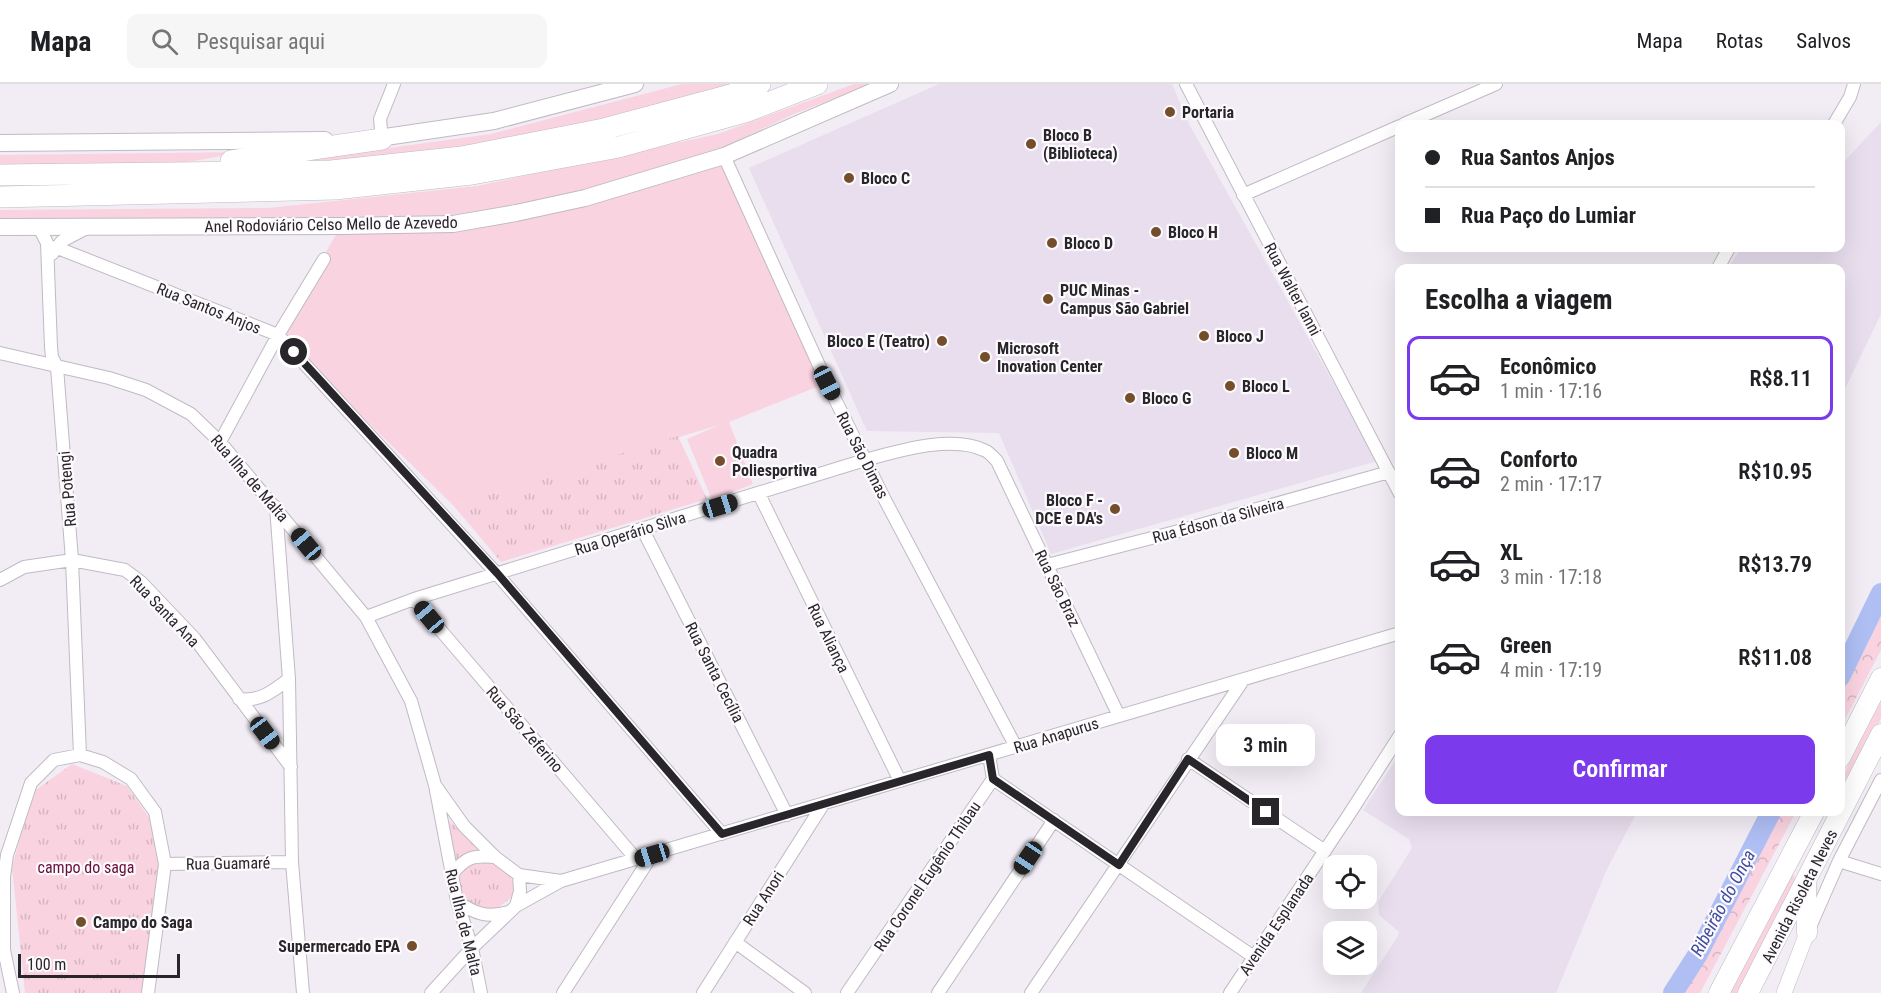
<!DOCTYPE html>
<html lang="pt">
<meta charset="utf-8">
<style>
body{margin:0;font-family:"Roboto Condensed",sans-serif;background:#f6f6f6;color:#202124;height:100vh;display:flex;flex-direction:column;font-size:22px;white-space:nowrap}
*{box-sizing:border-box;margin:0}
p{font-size:20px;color:#757577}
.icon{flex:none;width:33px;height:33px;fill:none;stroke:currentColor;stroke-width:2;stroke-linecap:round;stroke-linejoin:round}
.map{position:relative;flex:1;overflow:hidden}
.details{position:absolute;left:1395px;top:180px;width:450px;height:552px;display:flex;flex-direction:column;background:#fff;border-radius:12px;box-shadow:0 6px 24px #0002}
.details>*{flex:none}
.hud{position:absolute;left:1395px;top:36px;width:450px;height:132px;border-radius:12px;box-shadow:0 6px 24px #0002;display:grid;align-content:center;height:132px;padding:0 30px;background:#fff}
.controls{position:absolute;left:1323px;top:771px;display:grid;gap:12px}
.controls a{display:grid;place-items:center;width:54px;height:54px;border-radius:12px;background:#fff;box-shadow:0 6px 24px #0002;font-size:30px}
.scale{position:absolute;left:18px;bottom:15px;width:162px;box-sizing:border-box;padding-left:6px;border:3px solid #28262a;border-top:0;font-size:16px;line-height:21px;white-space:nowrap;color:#28262a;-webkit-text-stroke:4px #fdfafe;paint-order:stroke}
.end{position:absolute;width:27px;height:27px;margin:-14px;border:8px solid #28262a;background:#fff;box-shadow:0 0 0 3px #fff}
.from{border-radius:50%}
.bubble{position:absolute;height:42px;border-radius:12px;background:#fff;box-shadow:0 6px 24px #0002;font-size:20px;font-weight:600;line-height:42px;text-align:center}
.car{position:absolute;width:18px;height:36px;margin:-18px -9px;border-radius:8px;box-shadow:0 0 4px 2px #0007;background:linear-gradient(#222 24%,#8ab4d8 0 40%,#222 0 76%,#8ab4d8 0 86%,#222 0)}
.hud b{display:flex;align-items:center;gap:21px;height:57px;font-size:22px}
.hud b+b{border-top:2px solid #e0e0e0}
.hud i{width:15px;height:15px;background:#202124}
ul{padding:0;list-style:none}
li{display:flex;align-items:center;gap:18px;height:84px;margin:0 12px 9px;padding:0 18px;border:3px solid transparent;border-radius:12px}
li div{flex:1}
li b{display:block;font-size:22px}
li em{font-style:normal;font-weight:600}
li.active{border-color:#7c3aed}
li>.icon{width:54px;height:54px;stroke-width:1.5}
h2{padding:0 30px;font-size:27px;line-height:72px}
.primary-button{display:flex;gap:12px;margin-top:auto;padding:12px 30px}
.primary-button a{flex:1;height:69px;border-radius:12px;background:#7c3aed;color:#fff;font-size:24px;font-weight:600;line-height:69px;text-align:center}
header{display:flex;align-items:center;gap:36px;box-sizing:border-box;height:84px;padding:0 30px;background:#fff;border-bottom:2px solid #e0e0e0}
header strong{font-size:28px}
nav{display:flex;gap:33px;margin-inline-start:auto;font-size:21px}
.search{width:420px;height:54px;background:#f6f6f6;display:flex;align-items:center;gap:15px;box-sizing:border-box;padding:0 21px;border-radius:12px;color:#757577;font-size:22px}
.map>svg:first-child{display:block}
.built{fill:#e8deee}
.grass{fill:#f9d4e0}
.forest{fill:url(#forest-crowns)}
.park{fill:url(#park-tufts)}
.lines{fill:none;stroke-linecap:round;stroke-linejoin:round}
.river{stroke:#afbff4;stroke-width:20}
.minor-casing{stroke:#c0bac3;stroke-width:14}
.tertiary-casing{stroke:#c0bac3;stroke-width:16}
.secondary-casing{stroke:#c0bac3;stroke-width:18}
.trunk-casing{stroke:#c0bac3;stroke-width:21}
.motorway-casing{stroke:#c0bac3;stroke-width:22}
.minor{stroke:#fff;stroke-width:12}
.tertiary{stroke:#fff;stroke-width:15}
.secondary{stroke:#fff;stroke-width:16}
.trunk{stroke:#fff;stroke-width:20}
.motorway{stroke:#fff;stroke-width:21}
.route{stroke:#28262a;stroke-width:8}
.poi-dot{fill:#744d2b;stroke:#fdfafe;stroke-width:2}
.labels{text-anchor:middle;stroke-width:4.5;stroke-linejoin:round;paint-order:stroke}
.poi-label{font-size:16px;font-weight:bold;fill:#28262a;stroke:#fdfafe;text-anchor:start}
.street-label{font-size:16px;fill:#28262a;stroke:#fdfafe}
.park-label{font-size:16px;fill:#670e3a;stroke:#fdfafe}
.water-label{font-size:18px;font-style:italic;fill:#3e4e9c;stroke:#fdfafe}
</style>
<header>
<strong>Mapa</strong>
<div class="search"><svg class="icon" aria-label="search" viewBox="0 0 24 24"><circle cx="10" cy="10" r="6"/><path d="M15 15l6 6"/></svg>Pesquisar aqui</div>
<nav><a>Mapa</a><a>Rotas</a><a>Salvos</a></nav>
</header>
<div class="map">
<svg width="1881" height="909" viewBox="0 0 1881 909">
<defs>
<pattern id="forest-crowns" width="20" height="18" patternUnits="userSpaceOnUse" patternTransform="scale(1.5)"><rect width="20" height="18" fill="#f9d4e0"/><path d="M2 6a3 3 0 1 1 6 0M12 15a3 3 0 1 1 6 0" fill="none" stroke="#d5b6c0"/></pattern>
<pattern id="park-tufts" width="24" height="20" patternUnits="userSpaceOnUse" patternTransform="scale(1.5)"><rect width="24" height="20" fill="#f9d4e0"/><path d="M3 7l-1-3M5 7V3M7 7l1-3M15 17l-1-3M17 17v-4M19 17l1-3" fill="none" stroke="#d5b6c0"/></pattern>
</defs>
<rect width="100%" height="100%" fill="#f2ecf5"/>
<!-- built -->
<path class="built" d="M939 0H1172L1189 40 1377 377 1051 470 999 349 867 347 749 84Z
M1881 38V230L1841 313 1840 184H1728L1741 164H1840L1841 81Z
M1399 671 1400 728H1637L1607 785 1556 909H1361L1398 852 1399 848 1379 831 1378 818 1412 764 1409 755 1363 726Z"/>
<!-- grass -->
<path class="grass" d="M682 0H739L571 46 431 69 272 80 491 50Z
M854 0H873L794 30 715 67 516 129 724 72 827 299 729 338 753 400 712 416 687 355 719 341 453 421 278 251 341 142 0 139V126L268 124 477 102 718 50Z
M244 68 160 83 0 87V71Z
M1881 616V634L1841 715 1840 698Z
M1793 789 1796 798 1739 909H1729Z"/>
<!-- forest -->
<path class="forest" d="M1881 518V566L1841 643V598Z
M1775 728H1796L1700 909H1677L1691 887Z"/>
<!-- park -->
<path class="park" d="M678 352 707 415 501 478 453 421Z
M72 680 127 702 150 735 159 780 143 909H25L12 783 33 708Z
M449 737 484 766 454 782Z
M490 776C506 783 513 792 515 809 497 829 477 837 460 809 457 804 457 796 455 790L463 782Z"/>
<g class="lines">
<!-- river -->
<path class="river" d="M1840 593 1881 509
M1673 909 1698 870 1771 728"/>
<defs>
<path id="minor" d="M1186 0 1400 410
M1404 40 1496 0
M1834 40 1850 13 1854 0
M382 55 380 35 394 0
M724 72 827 299 885 416 1016 663
M1243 111 1400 42
M39 143 47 159 51 263 52 273 57 283 72 476 80 671
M55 163 278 251 497 490 722 750
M52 170 62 157 85 145
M1718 184 1729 164
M0 269 109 294 146 306 191 330 220 358 366 533 411 617 435 701 457 817 472 864 481 909
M220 358 278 251 324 175
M759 410 900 697
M276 423 289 595 292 778 303 909
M643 446 787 731
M1047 481 1175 448 1389 388
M0 496 24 483 72 476 125 486 141 498 195 555 291 683
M414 515 636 775
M366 533 414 515 865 376C898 367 953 350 986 367 990 369 994 374 997 377L1119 632
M239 615C260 618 273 607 289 595
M1188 675 1325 767
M993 695 1254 873
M435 701 464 742 495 773 519 791 561 797 1400 549
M1839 777 1881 790
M165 780 292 778
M452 790C466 773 473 771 495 773
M457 817C475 830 487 834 509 828
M516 822 520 807 519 791
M1810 843 1839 777 1881 696
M735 858 805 909
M13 909 4 866V793L7 771 31 699 54 676 80 671 103 678 131 695 155 728 165 780 148 909
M431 909 472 864 516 822 561 797
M563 909 652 771
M703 909 824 719
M847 909 993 695 989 671
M938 909 1054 736
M1031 909 1244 595
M1230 909 1350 729 1400 651"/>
<path id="tertiary" d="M1784 909 1807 849"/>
<path id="secondary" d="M372 55 494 37 635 0
M0 59 325 56
M0 143 341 142 453 140 516 129 585 114 724 72 890 0"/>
<path id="trunk" d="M1840 674 1881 594
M1806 800 1807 849
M1719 909 1814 728
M1748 909 1881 650"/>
<path id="motorway" d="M231 77 382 55
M0 91 331 87 462 73 604 45 731 11 760 0
M0 113 335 105 472 90 619 63 745 28 817 0"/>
</defs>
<!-- minor casing -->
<use href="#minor" class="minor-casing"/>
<!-- tertiary casing -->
<use href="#tertiary" class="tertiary-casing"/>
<!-- secondary casing -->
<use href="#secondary" class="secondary-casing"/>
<!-- trunk casing -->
<use href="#trunk" class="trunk-casing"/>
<!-- motorway casing -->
<use href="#motorway" class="motorway-casing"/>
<!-- minor -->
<use href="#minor" class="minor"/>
<!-- tertiary -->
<use href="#tertiary" class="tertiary"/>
<!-- secondary -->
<use href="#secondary" class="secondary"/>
<!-- trunk -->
<use href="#trunk" class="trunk"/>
<!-- motorway -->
<use href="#motorway" class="motorway"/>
</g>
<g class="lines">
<!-- route -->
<path class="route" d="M294 268 497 489 722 750 989 671 993 695 1119 781 1188 675 1266 728"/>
</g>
<!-- markers -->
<g class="poi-dot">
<circle cx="1170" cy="28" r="6"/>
<circle cx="1031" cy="60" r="6"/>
<circle cx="849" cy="94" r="6"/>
<circle cx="1156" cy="148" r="6"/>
<circle cx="1052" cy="159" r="6"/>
<circle cx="1048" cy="215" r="6"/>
<circle cx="1204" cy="252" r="6"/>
<circle cx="942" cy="257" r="6"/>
<circle cx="985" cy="273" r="6"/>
<circle cx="1230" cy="302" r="6"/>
<circle cx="1130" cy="314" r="6"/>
<circle cx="1234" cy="369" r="6"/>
<circle cx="720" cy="377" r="6"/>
<circle cx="1115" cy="425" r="6"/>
<circle cx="81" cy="838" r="6"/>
<circle cx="412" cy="862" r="6"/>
</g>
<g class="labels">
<!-- poi labels -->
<g class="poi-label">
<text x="1182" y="34">Portaria</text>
<text x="1043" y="57">Bloco B<tspan x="1043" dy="18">(Biblioteca)</tspan></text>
<text x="861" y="100">Bloco C</text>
<text x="1168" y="154">Bloco H</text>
<text x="1064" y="165">Bloco D</text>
<text x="1060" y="212">PUC Minas -<tspan x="1060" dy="18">Campus São Gabriel</tspan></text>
<text x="1216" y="258">Bloco J</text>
<text x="930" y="263" text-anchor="end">Bloco E (Teatro)</text>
<text x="997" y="270">Microsoft<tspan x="997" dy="18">Inovation Center</tspan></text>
<text x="1242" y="308">Bloco L</text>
<text x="1142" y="320">Bloco G</text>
<text x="732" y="374">Quadra<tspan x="732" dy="18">Poliesportiva</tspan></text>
<text x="1246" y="375">Bloco M</text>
<text x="1103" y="422" text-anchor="end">Bloco F -<tspan x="1103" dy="18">DCE e DA's</tspan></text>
<text x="93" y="844">Campo do Saga</text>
<text x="400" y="868" text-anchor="end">Supermercado EPA</text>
</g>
<!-- street labels -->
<g class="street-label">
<text transform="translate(331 140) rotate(-1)" y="6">Anel Rodoviário Celso Mello de Azevedo</text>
<text transform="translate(1293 205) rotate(62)" y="6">Rua Walter Ianni</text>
<text transform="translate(209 224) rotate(22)" y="6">Rua Santos Anjos</text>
<text transform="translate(863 371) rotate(63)" y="6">Rua São Dimas</text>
<text transform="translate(250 394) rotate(49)" y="6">Rua Ilha de Malta</text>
<text transform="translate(67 405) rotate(-95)" y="6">Rua Potengi</text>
<text transform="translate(1218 436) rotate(-15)" y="6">Rua Édson da Silveira</text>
<text transform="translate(630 449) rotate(-17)" y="6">Rua Operário Silva</text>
<text transform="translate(1058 504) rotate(64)" y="6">Rua São Braz</text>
<text transform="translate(165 527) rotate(46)" y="6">Rua Santa Ana</text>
<text transform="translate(829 554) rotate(64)" y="6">Rua Aliança</text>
<text transform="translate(715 588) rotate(63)" y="6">Rua Santa Cecília</text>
<text transform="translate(525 645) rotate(49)" y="6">Rua São Zeferino</text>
<text transform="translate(1056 651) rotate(-17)" y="6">Rua Anapurus</text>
<text transform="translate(228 779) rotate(-1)" y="6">Rua Guamaré</text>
<text transform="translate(927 792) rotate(-56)" y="6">Rua Coronel Eugênio Thibau</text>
<text transform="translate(1799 812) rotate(-63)" y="6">Avenida Risoleta Neves</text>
<text transform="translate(763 814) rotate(-57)" y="6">Rua Anori</text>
<text transform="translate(464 838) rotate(76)" y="6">Rua Ilha de Malta</text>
<text transform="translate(1276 840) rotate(-56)" y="6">Avenida Esplanada</text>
</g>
<!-- park labels -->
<g class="park-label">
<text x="86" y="789">campo do saga</text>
</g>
<!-- water labels -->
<g class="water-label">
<text transform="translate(1723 819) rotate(-62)" y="6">Ribeirão do Onça</text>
</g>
</g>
</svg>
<div class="controls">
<a><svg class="icon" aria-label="locate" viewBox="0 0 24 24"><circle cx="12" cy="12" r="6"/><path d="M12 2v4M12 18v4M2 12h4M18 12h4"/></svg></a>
<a><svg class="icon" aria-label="layers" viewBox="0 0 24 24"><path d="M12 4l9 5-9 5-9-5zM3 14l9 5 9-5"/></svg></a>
</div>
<div class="scale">100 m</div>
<i class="end from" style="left:294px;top:268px"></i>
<i class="end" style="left:1266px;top:728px"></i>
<div class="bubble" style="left:1216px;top:640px;width:99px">3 min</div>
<i class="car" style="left:827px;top:299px;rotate:153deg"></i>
<i class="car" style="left:720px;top:422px;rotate:73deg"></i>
<i class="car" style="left:306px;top:460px;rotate:320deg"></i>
<i class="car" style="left:429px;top:533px;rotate:320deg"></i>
<i class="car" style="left:265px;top:649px;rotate:143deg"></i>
<i class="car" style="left:652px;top:771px;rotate:253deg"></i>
<i class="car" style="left:1028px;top:774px;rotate:214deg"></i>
<div class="hud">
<b><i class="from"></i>Rua Santos Anjos</b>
<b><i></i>Rua Paço do Lumiar</b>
</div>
<section class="details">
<h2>Escolha a viagem</h2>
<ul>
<li class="active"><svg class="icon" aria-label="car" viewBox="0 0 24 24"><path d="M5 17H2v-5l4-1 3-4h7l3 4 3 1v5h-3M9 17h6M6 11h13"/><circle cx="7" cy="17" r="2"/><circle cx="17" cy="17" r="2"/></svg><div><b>Econômico</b><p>1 min · 17:16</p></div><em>R$8.11</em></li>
<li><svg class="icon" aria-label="car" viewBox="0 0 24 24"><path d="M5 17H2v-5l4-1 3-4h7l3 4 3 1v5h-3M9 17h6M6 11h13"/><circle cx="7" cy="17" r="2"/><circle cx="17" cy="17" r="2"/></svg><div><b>Conforto</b><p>2 min · 17:17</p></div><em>R$10.95</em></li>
<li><svg class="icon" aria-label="car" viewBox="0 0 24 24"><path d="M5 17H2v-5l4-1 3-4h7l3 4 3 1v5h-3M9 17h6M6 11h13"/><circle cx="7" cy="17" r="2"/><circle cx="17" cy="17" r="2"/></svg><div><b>XL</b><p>3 min · 17:18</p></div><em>R$13.79</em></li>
<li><svg class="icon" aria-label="car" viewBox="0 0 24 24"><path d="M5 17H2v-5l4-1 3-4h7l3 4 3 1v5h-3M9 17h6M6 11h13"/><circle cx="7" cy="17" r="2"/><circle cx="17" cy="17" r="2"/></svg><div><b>Green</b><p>4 min · 17:19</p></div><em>R$11.08</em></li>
</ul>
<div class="primary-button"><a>Confirmar</a></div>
</section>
</div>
